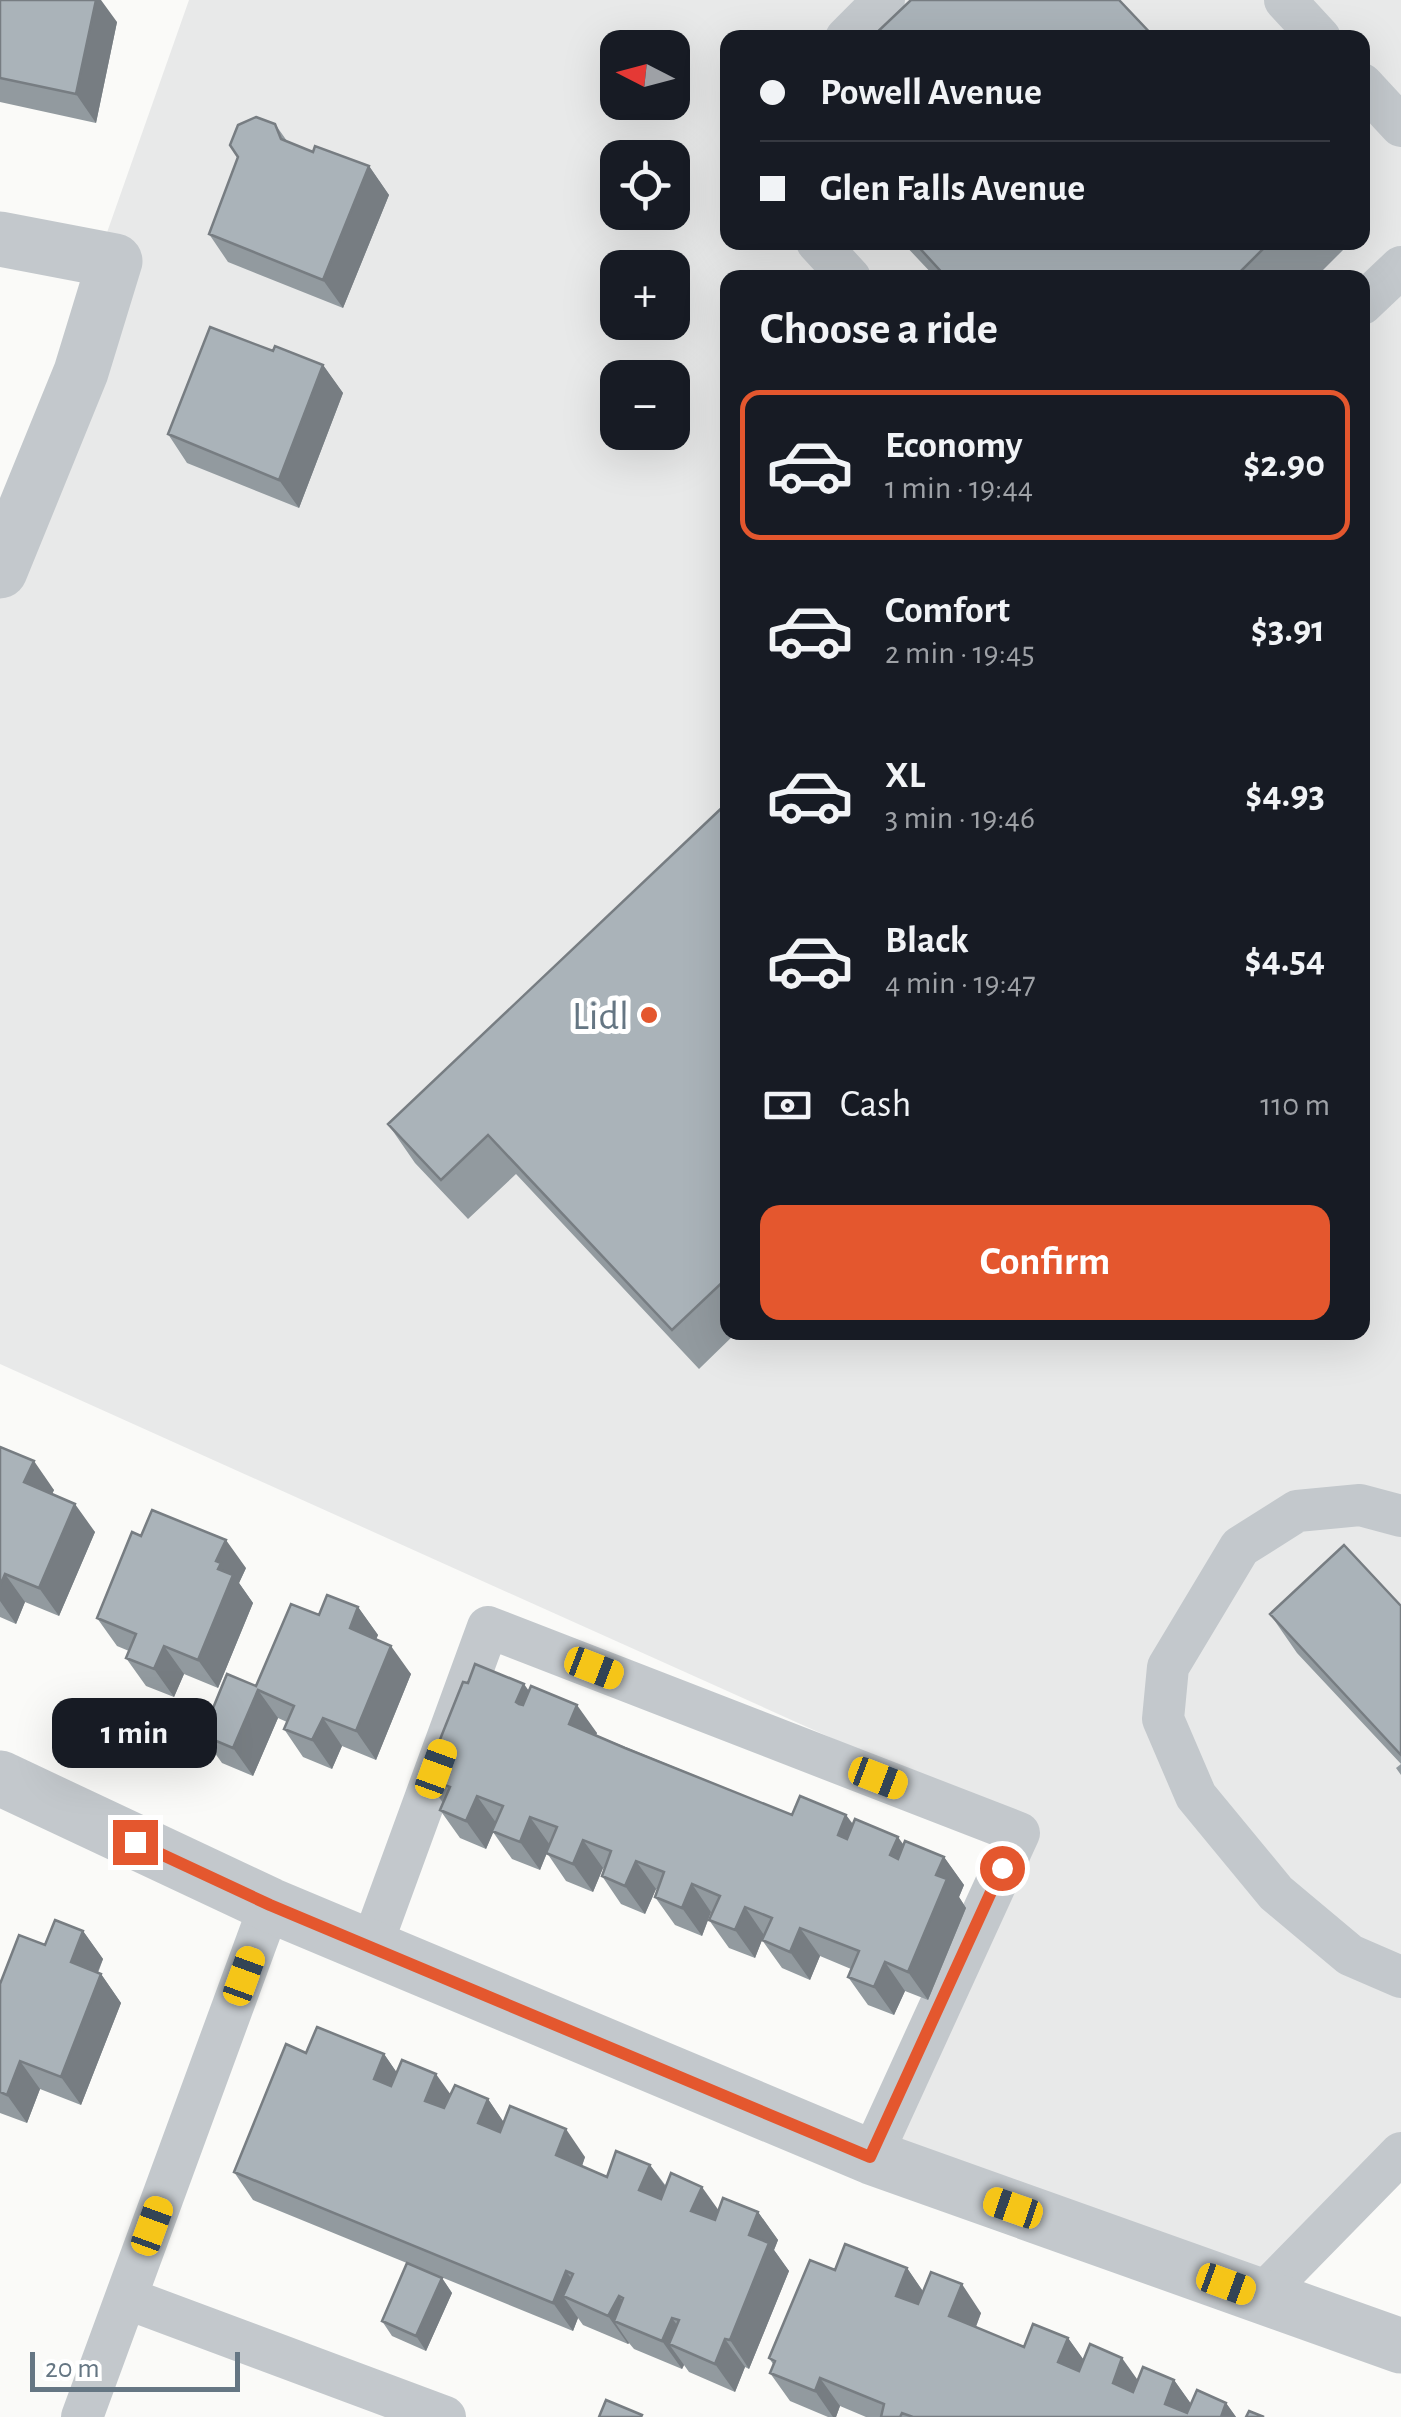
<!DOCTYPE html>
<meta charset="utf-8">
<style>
body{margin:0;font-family:"Alegreya Sans",sans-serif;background:#20242c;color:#f1f3f6;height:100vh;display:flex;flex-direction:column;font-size:38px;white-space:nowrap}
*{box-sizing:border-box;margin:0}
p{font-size:32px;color:#9ea1a6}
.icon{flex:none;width:55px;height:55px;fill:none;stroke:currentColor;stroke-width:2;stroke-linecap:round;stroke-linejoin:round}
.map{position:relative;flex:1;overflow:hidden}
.panel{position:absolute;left:720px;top:270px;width:650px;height:1070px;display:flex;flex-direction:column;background:#171b24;border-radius:20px;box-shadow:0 10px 40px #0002}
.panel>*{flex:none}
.hud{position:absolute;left:720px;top:30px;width:650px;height:220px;border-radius:20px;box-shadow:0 10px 40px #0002;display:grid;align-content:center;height:220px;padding:0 40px;background:#171b24}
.needle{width:65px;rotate:276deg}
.controls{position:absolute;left:600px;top:30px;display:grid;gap:20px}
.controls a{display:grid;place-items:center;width:90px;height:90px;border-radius:20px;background:#171b24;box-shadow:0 10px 40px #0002;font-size:50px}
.scale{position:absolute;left:30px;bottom:25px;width:210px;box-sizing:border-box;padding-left:10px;border:5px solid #657683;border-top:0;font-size:28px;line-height:35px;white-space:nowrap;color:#657683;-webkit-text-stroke:8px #fff;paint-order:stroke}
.end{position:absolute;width:45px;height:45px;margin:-22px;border:12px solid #e4572e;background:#fff;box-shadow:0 0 0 5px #fff}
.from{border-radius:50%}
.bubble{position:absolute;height:70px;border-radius:20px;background:#171b24;box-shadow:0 10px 40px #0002;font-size:32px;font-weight:600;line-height:70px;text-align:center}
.car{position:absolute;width:30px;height:60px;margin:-30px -15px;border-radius:12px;box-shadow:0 0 8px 2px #0007;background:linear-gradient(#f5c518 24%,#345 0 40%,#f5c518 0 76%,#345 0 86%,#f5c518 0)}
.hud b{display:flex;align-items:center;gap:35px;height:95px;font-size:38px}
.hud b+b{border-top:2px solid #363941}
.hud i{width:25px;height:25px;background:#f1f3f6}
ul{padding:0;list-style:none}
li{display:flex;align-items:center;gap:30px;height:150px;margin:0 20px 15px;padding:0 20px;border:5px solid transparent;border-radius:20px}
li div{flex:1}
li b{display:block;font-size:38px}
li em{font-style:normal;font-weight:600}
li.on{border-color:#e4572e}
li>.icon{width:90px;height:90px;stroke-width:1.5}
h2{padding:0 40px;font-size:45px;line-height:120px}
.pay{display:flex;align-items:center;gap:25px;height:110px;padding:0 40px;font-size:38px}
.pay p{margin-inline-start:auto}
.primary-button{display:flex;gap:20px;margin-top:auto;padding:20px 40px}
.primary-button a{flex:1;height:115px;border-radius:20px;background:#e4572e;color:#fff;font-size:40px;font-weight:600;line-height:115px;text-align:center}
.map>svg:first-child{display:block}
.built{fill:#e8e9e9;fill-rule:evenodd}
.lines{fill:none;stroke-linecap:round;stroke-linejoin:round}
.service{stroke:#c3c8cc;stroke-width:42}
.minor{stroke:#c3c8cc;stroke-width:55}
.wall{fill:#929a9f}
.shaded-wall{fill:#777d82}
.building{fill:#aab3b9;stroke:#777d82;stroke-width:2.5}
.route{stroke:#e4572e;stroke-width:12}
.poi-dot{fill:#e4572e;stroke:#fff;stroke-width:4}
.labels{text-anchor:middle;stroke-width:10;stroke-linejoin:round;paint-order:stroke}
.poi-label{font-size:40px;fill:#657683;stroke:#fff;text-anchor:end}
</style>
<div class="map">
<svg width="1401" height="2417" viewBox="0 0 1401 2417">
<rect width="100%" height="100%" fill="#fafaf8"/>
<!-- built -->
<path class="built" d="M189 0H1401V2166L1263 2295 892 2146 1025 1825 0 1364V536ZM728 38H1362V242H728ZM618 48H672V102H618ZM618 158H672V212H618ZM618 268H672V322H618ZM728 278H1362V1332H728ZM618 378H672V432H618Z"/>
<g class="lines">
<!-- service -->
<path class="service" d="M1285 0 1320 38
M846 38 884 0
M1362 84 1401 126
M817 242 850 278
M1362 304 1401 267
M1401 1516 1360 1505 1297 1511 1240 1547 1168 1667 1163 1719 1196 1796 1276 1893 1350 1955 1401 1977
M371 1947 488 1627 1019 1833 871 2157
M1261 2296 1401 2153
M126 2298 445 2417
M82 2417 270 1905"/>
<!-- minor -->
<path class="minor" d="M0 239 115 261 81 372 0 571
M0 1778 270 1905 871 2157 1401 2346"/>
</g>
<!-- wall -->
<path class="wall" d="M0 0 117 22 96 123 0 102Z
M275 124 287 141 313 152 369 166 389 195 343 308 228 262 209 234Z
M902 242H1340L1344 249 1315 278H936Z
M323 365 343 393 299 508 187 463 168 434Z
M728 802V1332H737L699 1369 516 1174 468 1219 415 1163 388 1124Z
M0 1447 54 1490 52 1494 95 1532 59 1616 25 1602 16 1624 0 1617Z
M246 1568 239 1583 253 1603 218 1688 184 1674 174 1697 146 1686 126 1658 129 1651 117 1646 97 1618Z
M1401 1606V1775L1396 1768 1401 1764 1297 1653 1270 1614Z
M358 1607 378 1635 376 1639 411 1674 376 1760 342 1746 332 1769 303 1757 284 1729 287 1722 278 1718 253 1776 222 1763 202 1735 256 1686 319 1615Z
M468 1683 529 1691 597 1733 596 1735 792 1815H846L853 1824 903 1844 944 1857 964 1885 959 1897 966 1908 928 2000 905 1991 894 2015 868 2005 848 1977 851 1969 820 1956 810 1980 782 1968 762 1940 755 1958 729 1948 709 1920 711 1912 702 1936 675 1925 655 1897 658 1890 656 1889 645 1914 621 1904 602 1876 604 1869 603 1868 593 1892 566 1881 547 1853 540 1870 512 1859 493 1832 486 1849 460 1838 440 1810 443 1803 425 1777Z
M83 1931 103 1959 98 1973 101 1974 121 2003 81 2105 40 2089 27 2123 0 2113V1984L45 1945Z
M306 2053 384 2054 397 2073 451 2094 488 2099 504 2123 585 2157 582 2166 607 2177 650 2165 666 2186 719 2210 758 2212 778 2240 774 2250 789 2271 749 2369 745 2367 735 2392 689 2372 684 2365 682 2369 634 2349 629 2343 628 2344 583 2325 578 2318 573 2331 253 2200 234 2172Z
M907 2268 923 2292 981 2313 976 2327 1024 2347 1068 2338 1083 2359 1138 2380H1174L1191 2404 1226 2403 1236 2417H866L840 2406 836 2417H828L790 2401 770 2373 773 2364 769 2358 835 2270Z
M442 2278 452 2293 426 2351 392 2336 382 2321Z"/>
<!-- shaded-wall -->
<path class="shaded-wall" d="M96 0H101L117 22 96 123 76 94Z
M369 166 389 195 343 308 323 280Z
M323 365 343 393 299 508 279 480Z
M34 1461 54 1490 44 1511 24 1482Z
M75 1504 95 1532 59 1616 39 1588Z
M226 1540 246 1568 239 1583 253 1603 218 1688 198 1660 218 1569 216 1561Z
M5 1574 25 1602 16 1624 0 1601V1586Z
M358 1607 378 1635 369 1656 350 1628Z
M164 1646 184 1674 174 1697 154 1669Z
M391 1646 411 1674 376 1760 356 1731Z
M524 1684 544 1712 516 1702Z
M258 1690 278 1718 253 1776 233 1748Z
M577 1705 597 1733 589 1753 569 1724Z
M323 1718 342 1746 332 1769 312 1740Z
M477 1796 497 1824 486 1849 466 1821Z
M846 1815 866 1843 858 1863 838 1835Z
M530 1817 550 1845 540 1870 520 1842Z
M898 1837 918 1865 890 1855Z
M583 1840 603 1868 593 1892 573 1864Z
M944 1857 964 1885 959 1897 966 1908 928 2000 908 1972 936 1875Z
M636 1861 656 1889 645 1914 625 1886Z
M692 1884 711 1912 702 1936 682 1908Z
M745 1907 764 1935 755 1958 735 1930Z
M800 1928 820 1956 810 1980 790 1952Z
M83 1931 103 1959 90 1990 71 1962Z
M885 1962 905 1991 894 2015 874 1987Z
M101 1974 121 2003 81 2105 61 2077Z
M384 2054 404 2083 394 2107 374 2079Z
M20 2061 40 2089 27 2123 7 2095Z
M436 2074 456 2102 445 2129 425 2101Z
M488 2099 507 2127 498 2151 478 2123Z
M566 2129 585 2157 576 2183 556 2155Z
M650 2165 670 2193 659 2218 639 2190Z
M702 2187 722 2215 711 2239 691 2211Z
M758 2212 778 2240 774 2250 789 2271 749 2369 730 2340 749 2235Z
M907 2268 927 2297 916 2324 896 2296Z
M566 2271 586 2299 563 2296 578 2318 573 2331 553 2303Z
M442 2278 452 2293 426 2351 416 2336Z
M962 2284 981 2313 969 2344 949 2316Z
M619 2296 639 2324 614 2321 629 2343 628 2344 608 2316Z
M672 2318 692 2346 669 2344 684 2365 682 2369 662 2341Z
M1068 2338 1088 2366 1078 2390 1058 2362Z
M725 2339 745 2367 735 2392 715 2364Z
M1122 2358 1142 2386 1132 2412 1113 2383Z
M820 2378 840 2406 836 2417H833L815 2391Z
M1174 2380 1194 2408 1190 2417 1165 2404Z
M1226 2403 1236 2417H1221Z"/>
<!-- building -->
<path class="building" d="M0 0H96L76 94 0 78Z
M911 0H1119L1155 38H871Z
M256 117 275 124 281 139 313 152 315 146 369 166 323 280 209 234 238 157 230 145 238 125Z
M914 242H1270L1234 278H947Z
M210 327 273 351 275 346 323 365 279 480 168 434Z
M728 802V1277L672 1330 488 1135 441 1180 388 1124Z
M0 1447 34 1461 24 1482 75 1504 39 1588 5 1574 0 1586Z
M152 1510 226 1540 216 1561 221 1563 218 1569 233 1575 198 1660 164 1646 154 1669 126 1658 136 1634 97 1618 132 1532 141 1536Z
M1344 1545 1401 1606V1755L1270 1614Z
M327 1595 358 1607 350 1628 391 1646 356 1731 323 1718 312 1740 284 1729 294 1706 258 1690 233 1748 202 1735 227 1674 256 1686 291 1604 319 1615Z
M475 1664 524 1684 516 1702 519 1704 523 1705 531 1686 577 1705 569 1724 625 1748 792 1815 800 1796 846 1815 838 1835 847 1839 855 1819 898 1837 890 1855 898 1859 905 1841 944 1857 936 1875 947 1879 908 1972 885 1962 874 1987 848 1977 859 1951 800 1928 790 1952 762 1940 772 1918 745 1907 735 1930 709 1920 720 1896 692 1884 682 1908 655 1897 664 1872 636 1861 625 1886 602 1876 611 1851 583 1840 573 1864 546 1853 557 1827 530 1817 520 1842 492 1831 503 1806 477 1796 466 1821 440 1810 450 1787 425 1777 463 1682 468 1683Z
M55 1920 83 1931 71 1962 101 1974 61 2077 20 2061 7 2095 0 2092V1984L19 1935 45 1945Z
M317 2027 384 2054 374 2079 391 2086 402 2060 436 2074 425 2101 444 2108 455 2085 488 2099 478 2123 500 2132 510 2106 566 2129 556 2155 607 2177 616 2151 650 2165 639 2190 661 2199 671 2173 702 2187 691 2211 715 2220 723 2198 758 2212 749 2235 769 2243 730 2340 725 2339 715 2364 669 2344 679 2320 672 2318 662 2341 614 2321 623 2298 619 2296 608 2316 563 2296 573 2274 566 2271 553 2303 234 2172 286 2044 306 2053Z
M845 2244 907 2268 896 2296 918 2304 931 2272 962 2284 949 2316 1024 2347 1033 2324 1068 2338 1058 2362 1079 2371 1090 2344 1122 2358 1113 2383 1133 2392 1143 2367 1174 2380 1165 2404 1187 2413 1197 2390 1226 2403 1221 2417H913L902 2413 900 2417H881L884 2404 820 2378 815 2391 770 2373 775 2361 769 2358 810 2260 835 2270Z
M407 2263 442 2278 416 2336 382 2321Z
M606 2400 642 2415 641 2417H599Z
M1249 2411 1264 2417H1246Z"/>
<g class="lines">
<!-- route -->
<path class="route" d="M135 1842 270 1905 870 2157 1002 1868"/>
</g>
<!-- markers -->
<circle class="poi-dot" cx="649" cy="1015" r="10"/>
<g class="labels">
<!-- poi labels -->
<g class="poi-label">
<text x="629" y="1029">Lidl</text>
</g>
</g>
</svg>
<div class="controls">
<a><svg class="needle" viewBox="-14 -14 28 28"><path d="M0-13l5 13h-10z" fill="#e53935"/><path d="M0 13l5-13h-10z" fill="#9ea1a6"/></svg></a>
<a><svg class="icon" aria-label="locate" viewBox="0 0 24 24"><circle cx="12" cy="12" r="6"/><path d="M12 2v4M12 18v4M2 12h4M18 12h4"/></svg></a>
<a>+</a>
<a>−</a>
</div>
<div class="scale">20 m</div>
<i class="end from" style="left:1002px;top:1868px"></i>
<i class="end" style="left:135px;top:1842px"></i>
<div class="bubble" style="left:52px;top:1698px;width:165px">1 min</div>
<i class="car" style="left:594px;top:1668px;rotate:111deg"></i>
<i class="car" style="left:436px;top:1769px;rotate:20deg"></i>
<i class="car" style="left:878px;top:1778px;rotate:111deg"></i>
<i class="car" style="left:244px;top:1976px;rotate:20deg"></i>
<i class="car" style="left:1013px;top:2208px;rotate:289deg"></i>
<i class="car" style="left:152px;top:2226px;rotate:20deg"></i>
<i class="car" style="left:1226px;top:2284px;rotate:110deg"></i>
<div class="hud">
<b><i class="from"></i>Powell Avenue</b>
<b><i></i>Glen Falls Avenue</b>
</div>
<section class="panel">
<h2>Choose a ride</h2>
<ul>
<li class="on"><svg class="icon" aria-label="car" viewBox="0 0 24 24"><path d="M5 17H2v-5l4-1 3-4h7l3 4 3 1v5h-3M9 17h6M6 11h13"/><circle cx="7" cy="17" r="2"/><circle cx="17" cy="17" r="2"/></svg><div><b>Economy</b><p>1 min · 19:44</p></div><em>$2.90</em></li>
<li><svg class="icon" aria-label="car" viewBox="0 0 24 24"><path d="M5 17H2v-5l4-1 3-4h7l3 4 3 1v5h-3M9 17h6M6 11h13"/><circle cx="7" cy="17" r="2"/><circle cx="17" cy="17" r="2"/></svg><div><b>Comfort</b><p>2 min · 19:45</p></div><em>$3.91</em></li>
<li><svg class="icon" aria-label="car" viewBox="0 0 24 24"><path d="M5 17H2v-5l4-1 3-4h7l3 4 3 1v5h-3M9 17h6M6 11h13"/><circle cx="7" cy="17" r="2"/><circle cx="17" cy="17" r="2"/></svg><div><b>XL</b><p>3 min · 19:46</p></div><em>$4.93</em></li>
<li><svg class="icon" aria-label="car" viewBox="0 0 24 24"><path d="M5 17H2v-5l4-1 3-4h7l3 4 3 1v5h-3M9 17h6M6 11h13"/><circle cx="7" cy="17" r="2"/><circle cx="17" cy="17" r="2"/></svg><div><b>Black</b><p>4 min · 19:47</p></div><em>$4.54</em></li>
</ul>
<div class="pay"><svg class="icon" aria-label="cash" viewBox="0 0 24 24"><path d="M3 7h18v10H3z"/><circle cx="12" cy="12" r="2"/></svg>Cash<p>110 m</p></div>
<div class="primary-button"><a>Confirm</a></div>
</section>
</div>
